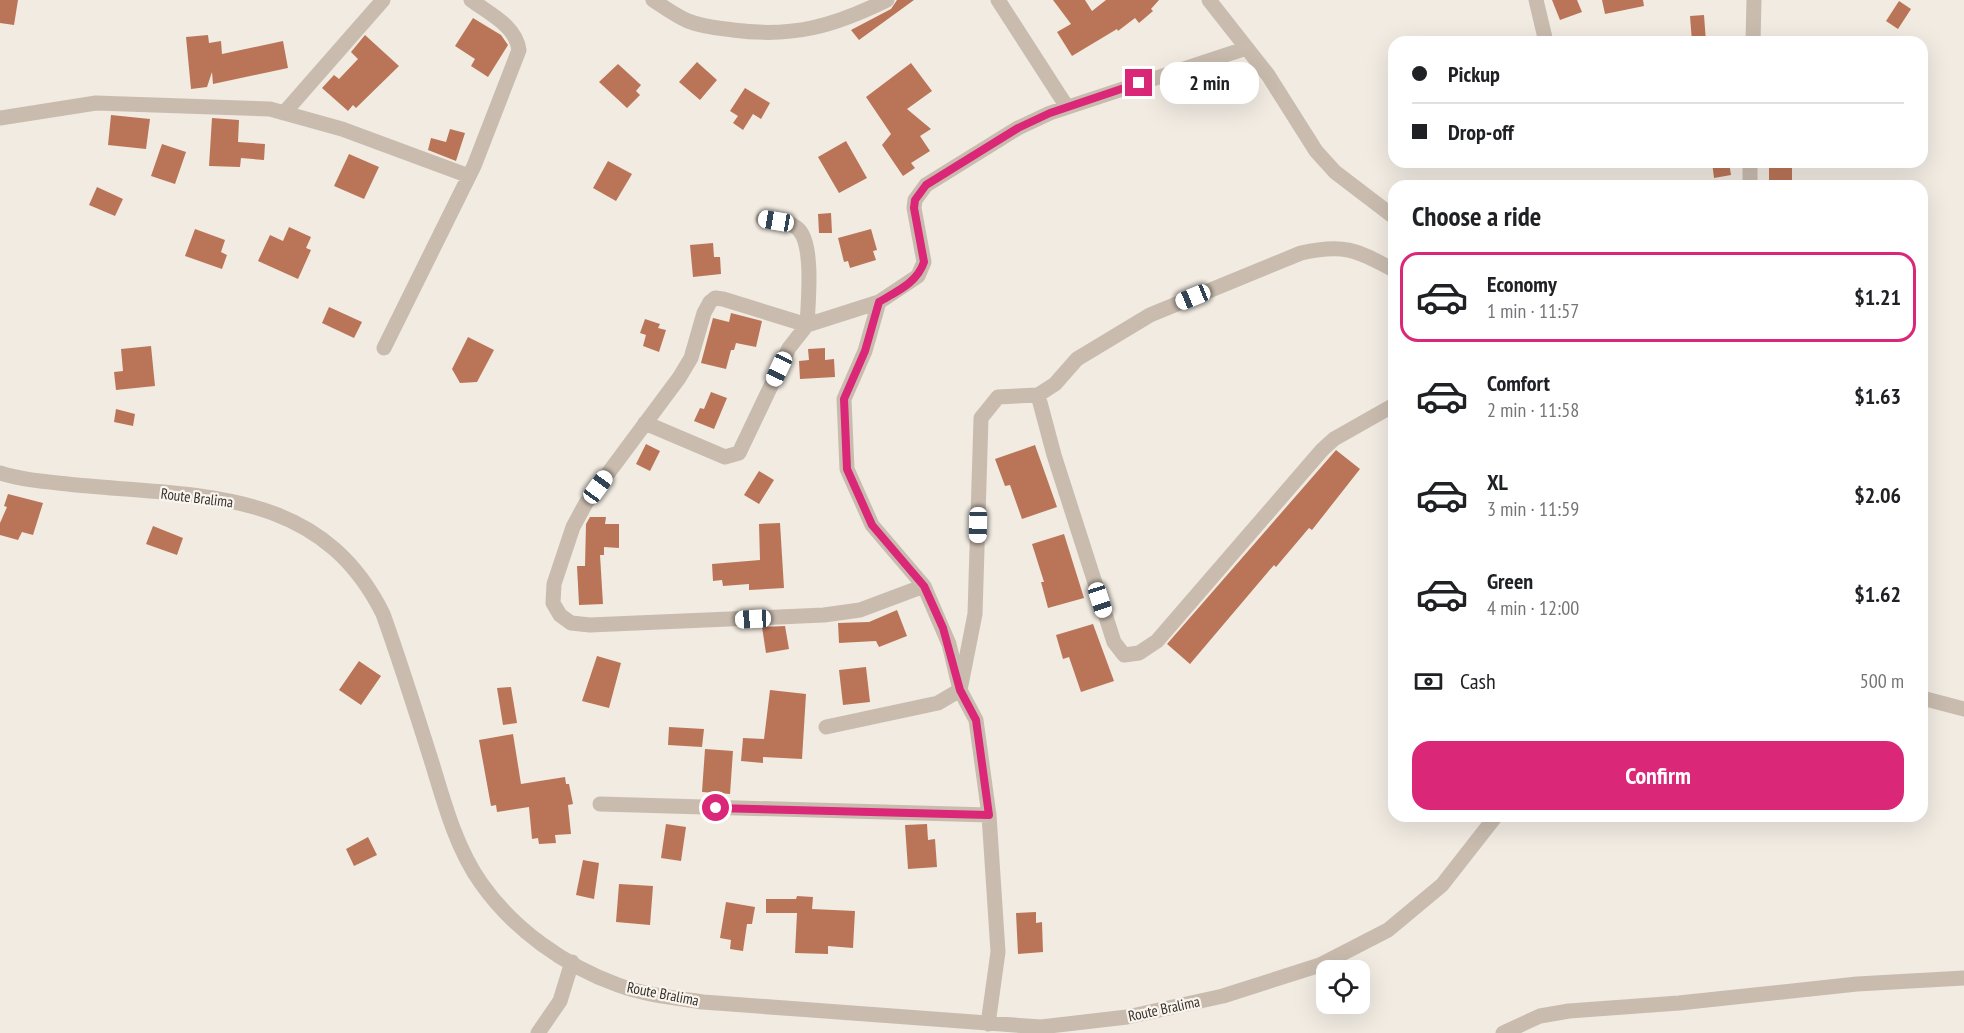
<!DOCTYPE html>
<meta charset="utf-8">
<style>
body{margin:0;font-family:"PT Sans Narrow",sans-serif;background:#f6f6f6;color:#202124;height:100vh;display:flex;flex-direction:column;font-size:22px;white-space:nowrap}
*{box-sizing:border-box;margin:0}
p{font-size:20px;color:#757577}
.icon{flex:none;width:33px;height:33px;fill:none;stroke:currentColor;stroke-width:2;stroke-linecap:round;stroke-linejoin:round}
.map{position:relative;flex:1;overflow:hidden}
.panel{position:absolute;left:1388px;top:180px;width:540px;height:642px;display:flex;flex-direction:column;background:#fff;border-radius:18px;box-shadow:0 6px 24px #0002}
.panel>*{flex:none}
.top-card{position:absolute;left:1388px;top:36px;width:540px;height:132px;border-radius:18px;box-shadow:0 6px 24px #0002;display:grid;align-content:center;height:132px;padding:0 24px;background:#fff}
.tools{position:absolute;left:1316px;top:960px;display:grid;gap:12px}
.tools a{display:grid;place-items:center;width:54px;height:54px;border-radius:12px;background:#fff;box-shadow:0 6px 24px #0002;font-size:30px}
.end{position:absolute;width:27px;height:27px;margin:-14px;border:8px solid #db2777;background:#fff;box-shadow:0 0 0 3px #fff}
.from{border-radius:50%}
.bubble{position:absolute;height:42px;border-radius:18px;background:#fff;box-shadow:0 6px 24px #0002;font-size:20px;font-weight:800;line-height:42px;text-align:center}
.car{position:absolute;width:18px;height:36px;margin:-18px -9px;border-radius:8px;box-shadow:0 0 4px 2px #0007;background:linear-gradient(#fff 24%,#345 0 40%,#fff 0 76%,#345 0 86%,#fff 0)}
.top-card b{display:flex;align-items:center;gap:21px;height:57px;font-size:22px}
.top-card b+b{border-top:2px solid #e0e0e0}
.top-card i{width:15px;height:15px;background:#202124}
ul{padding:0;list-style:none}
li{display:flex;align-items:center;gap:18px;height:90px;margin:0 12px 9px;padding:0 12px;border:3px solid transparent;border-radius:18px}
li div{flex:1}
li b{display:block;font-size:22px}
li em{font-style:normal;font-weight:800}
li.current{border-color:#db2777}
li>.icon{width:54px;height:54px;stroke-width:1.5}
h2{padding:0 24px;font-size:27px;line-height:72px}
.pay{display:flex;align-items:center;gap:15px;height:66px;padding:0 24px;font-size:22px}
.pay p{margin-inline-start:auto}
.action{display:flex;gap:12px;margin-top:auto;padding:12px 24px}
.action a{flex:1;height:69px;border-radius:18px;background:#db2777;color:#fff;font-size:24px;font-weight:800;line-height:69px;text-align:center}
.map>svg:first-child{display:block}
.building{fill:#ba7558}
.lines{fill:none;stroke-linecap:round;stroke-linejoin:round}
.minor{stroke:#c9bcaf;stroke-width:15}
.route{stroke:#db2777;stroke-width:8}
.labels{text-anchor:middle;stroke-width:4.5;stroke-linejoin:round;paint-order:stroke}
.street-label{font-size:15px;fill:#38312c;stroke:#f9f5ee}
</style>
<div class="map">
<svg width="1964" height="1033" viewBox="0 0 1964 1033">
<rect width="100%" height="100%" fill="#f1ebe2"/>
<!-- building -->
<path class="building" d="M0 0H18L14 25 0 23Z
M897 0H914L859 40 851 30 891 9Z
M1053 0H1085L1092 11 1106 0H1159L1151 9 1153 11 1139 23 1135 18 1118 31 1117 29 1072 56 1057 32 1071 24Z
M1552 0H1577L1582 12 1560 20Z
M1602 0H1643L1644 6 1605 14Z
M1899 1 1911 9 1898 29 1886 21Z
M1704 15 1706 42H1692L1690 16Z
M473 18 501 35 508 45 488 77 471 66 475 59 455 46Z
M208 35 209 43 221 41 222 54 283 41 288 68 213 84 212 72 207 87 191 89 186 37Z
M365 35 399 66 356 108 353 105 348 111 322 88 334 75 339 79 358 59 351 52Z
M697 62 717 80 700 100 679 82Z
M911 63 932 91 907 109 931 129 920 136 930 151 911 163 915 168 903 176 882 145 891 134 866 97Z
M618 64 641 85 636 91 640 95 627 108 599 82Z
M745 88 770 103 761 119 753 114 743 130 733 123 738 116 730 111Z
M111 115 150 119 146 149 108 145Z
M212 118 239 120 238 142 265 144 264 160 241 158 240 167 209 166Z
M450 129 465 133 456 161 428 150 431 138 446 142Z
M846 141 867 178 839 193 818 157Z
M162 144 186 152 175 184 151 176Z
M349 154 379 167 364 199 334 186Z
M608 161 632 174 616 201 593 188Z
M1712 162H1729L1731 175 1714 178Z
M1769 162H1792V181H1769Z
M97 187 123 199 115 216 89 205Z
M831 213 832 233H819L818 214Z
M289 227 311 237 306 248 311 250 298 279 258 261 270 235 283 241Z
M195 229 225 240 221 252 227 255 222 269 185 256Z
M871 229 877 250 873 251 876 260 850 268 848 261 844 262 838 238Z
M713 243 714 257H720L721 274 693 277 690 245Z
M329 307 362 322 354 338 322 323Z
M731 313 762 321 756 347 736 343 734 350H731L726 369 701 363 713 318 729 322Z
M645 319 660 324 658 328 666 330 659 352 643 346 646 335 640 333Z
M468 337 494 350 477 382 460 383 452 369Z
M151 346 155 386 116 390 114 372 123 371 121 349Z
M825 348V360L834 359 835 377 800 379 799 361 809 360 808 349Z
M711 392 727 398 714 429 694 421 700 408 704 409Z
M116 409 135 414 133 426 114 422Z
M646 444 660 451 650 471 636 464Z
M1035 445 1057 507 1022 519 1010 485 1005 486 995 459Z
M1336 450 1360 469 1312 530 1309 528 1276 567 1274 565 1190 664 1167 644Z
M759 471 774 480 759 504 744 495Z
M8 494 43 503 33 535 22 532 18 540 0 535V523L7 507 4 506Z
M590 517H606L605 524H619V548L604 547V555H600L603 604 579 605 577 566H585L586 524Z
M780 523 784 588 749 590V584L723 586 722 580 713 581 712 564 760 560 759 524Z
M153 526 183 538 177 555 146 544Z
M1064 534 1084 598 1048 608 1041 582H1044L1032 544Z
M897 610 907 636 879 647 876 641 839 643 838 623 869 622Z
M1093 624 1114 681 1081 692 1069 657 1063 659 1056 635Z
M785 626 789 649 766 653 762 627Z
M597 656 621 663 609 708 582 701Z
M359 661 381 676 361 705 339 690Z
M866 667 870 702 843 705 839 670Z
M511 687 517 723 503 725 497 688Z
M770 690 806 694 802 759 763 757V763L741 761 743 738 764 739Z
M669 727 704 729 702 747 668 745Z
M513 734 521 784 565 777 566 784H569L573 804 568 805 571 834 555 835 556 843 539 844 538 838 532 839 529 807 497 812 496 805 491 806 479 740Z
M705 749 733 751 730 794 702 792Z
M666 824 686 827 681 861 661 858Z
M927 824 928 840 935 839 937 867 908 869 905 825Z
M368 837 377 855 354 866 346 849Z
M583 860 599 863 594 899 576 895Z
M619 884 653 886 650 925 616 922Z
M797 896 813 897 812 909 855 911 853 948 828 946V954L795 953 797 913H766V899H796Z
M726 902 755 907 752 924H747L743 951 730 949 731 940 720 938Z
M1036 912V923L1042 922 1043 952 1018 954 1016 913Z"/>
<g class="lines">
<!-- minor -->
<path class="minor" d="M653 0C664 7 676 16 688 21 703 27 718 28 733 30 793 38 834 26 887 0
M998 0 1067 107
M1209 0 1268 75 1316 151 1335 172 1394 217
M1536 0 1546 42
M1753 42 1754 0
M284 113 383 0
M0 118 96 103 270 109 342 129 469 176
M1750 186V162
M763 219C775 221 791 221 799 230 814 246 808 304 807 325L723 299 715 298 710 302 704 313 691 358 679 378 586 503 573 527 554 584 553 603 560 615 571 623 590 625 824 615 860 610 924 586
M1394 270C1356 250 1344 243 1301 253L1150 315 1077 359 1055 384 1038 395 1054 455 1114 642 1124 655 1139 653 1157 641 1322 450 1334 439 1394 405
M879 302 865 351 844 399 847 469 872 525 924 586 949 644 960 690 976 720 989 815 998 952 988 1024
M384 348 474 166 519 50C516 26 490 14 471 0
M645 423 725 457 739 453 789 348 807 325 879 302 918 276 924 262 914 208 915 200 926 185 1018 128 1050 113 1247 48
M0 473C25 481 51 482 77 485 199 497 320 487 383 614 401 664 417 715 433 766 445 806 457 849 481 883 513 929 565 966 618 985 645 995 675 998 703 1002L1041 1027 1127 1017 1223 996 1320 965 1388 930 1442 885 1496 816
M1922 698 1964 709
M826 727 938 703 960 690 975 614 981 418 998 397 1038 395
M600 804 989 815
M538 1033 560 1001 572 962
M1503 1033 1540 1016 1569 1011 1679 1003 1857 984 1964 978"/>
</g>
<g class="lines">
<!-- route -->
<path class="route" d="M716 808 989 815 976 720 960 690 943 628 924 586 872 525 847 469 844 399 865 351 879 302C897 291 917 283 924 262L914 208 915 200 926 185 1018 128 1050 113 1139 83"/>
</g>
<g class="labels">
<!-- street labels -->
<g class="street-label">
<text transform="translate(197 498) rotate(7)" y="5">Route Bralima</text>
<text transform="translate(663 994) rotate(11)" y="5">Route Bralima</text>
<text transform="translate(1164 1009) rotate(-12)" y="5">Route Bralima</text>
</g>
</g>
</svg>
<div class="tools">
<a><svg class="icon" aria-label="locate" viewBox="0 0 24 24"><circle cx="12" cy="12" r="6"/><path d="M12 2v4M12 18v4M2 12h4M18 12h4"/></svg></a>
</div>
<i class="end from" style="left:716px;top:808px"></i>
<i class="end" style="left:1139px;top:83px"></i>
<div class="bubble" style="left:1160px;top:62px;width:99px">2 min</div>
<i class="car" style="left:776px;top:221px;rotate:280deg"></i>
<i class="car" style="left:1193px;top:297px;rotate:248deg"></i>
<i class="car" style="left:779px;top:369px;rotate:205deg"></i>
<i class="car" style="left:598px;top:487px;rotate:36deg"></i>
<i class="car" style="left:978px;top:525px;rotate:181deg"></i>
<i class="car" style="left:1100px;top:600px;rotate:162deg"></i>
<i class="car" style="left:753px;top:619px;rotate:267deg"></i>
<div class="top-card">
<b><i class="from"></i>Pickup</b>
<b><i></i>Drop-off</b>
</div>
<section class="panel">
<h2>Choose a ride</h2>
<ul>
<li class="current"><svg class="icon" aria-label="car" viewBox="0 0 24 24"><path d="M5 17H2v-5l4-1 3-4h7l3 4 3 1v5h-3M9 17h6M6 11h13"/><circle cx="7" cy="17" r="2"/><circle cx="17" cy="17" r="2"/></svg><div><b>Economy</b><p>1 min · 11:57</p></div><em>$1.21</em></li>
<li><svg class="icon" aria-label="car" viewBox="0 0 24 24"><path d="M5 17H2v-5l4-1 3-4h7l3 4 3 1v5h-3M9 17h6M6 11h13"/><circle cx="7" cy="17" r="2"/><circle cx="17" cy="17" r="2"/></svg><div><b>Comfort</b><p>2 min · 11:58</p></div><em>$1.63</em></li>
<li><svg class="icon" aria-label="car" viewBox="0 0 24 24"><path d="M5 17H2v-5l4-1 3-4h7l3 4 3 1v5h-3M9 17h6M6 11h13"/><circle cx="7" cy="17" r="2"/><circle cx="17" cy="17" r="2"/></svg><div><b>XL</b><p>3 min · 11:59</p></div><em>$2.06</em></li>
<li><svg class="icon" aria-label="car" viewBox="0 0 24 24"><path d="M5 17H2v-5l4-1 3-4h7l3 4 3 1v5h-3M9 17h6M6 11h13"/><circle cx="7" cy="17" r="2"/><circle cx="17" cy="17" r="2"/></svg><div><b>Green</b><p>4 min · 12:00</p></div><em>$1.62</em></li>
</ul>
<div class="pay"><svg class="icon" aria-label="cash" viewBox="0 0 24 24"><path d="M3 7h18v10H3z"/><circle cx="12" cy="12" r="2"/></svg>Cash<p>500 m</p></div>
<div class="action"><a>Confirm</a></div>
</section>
</div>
